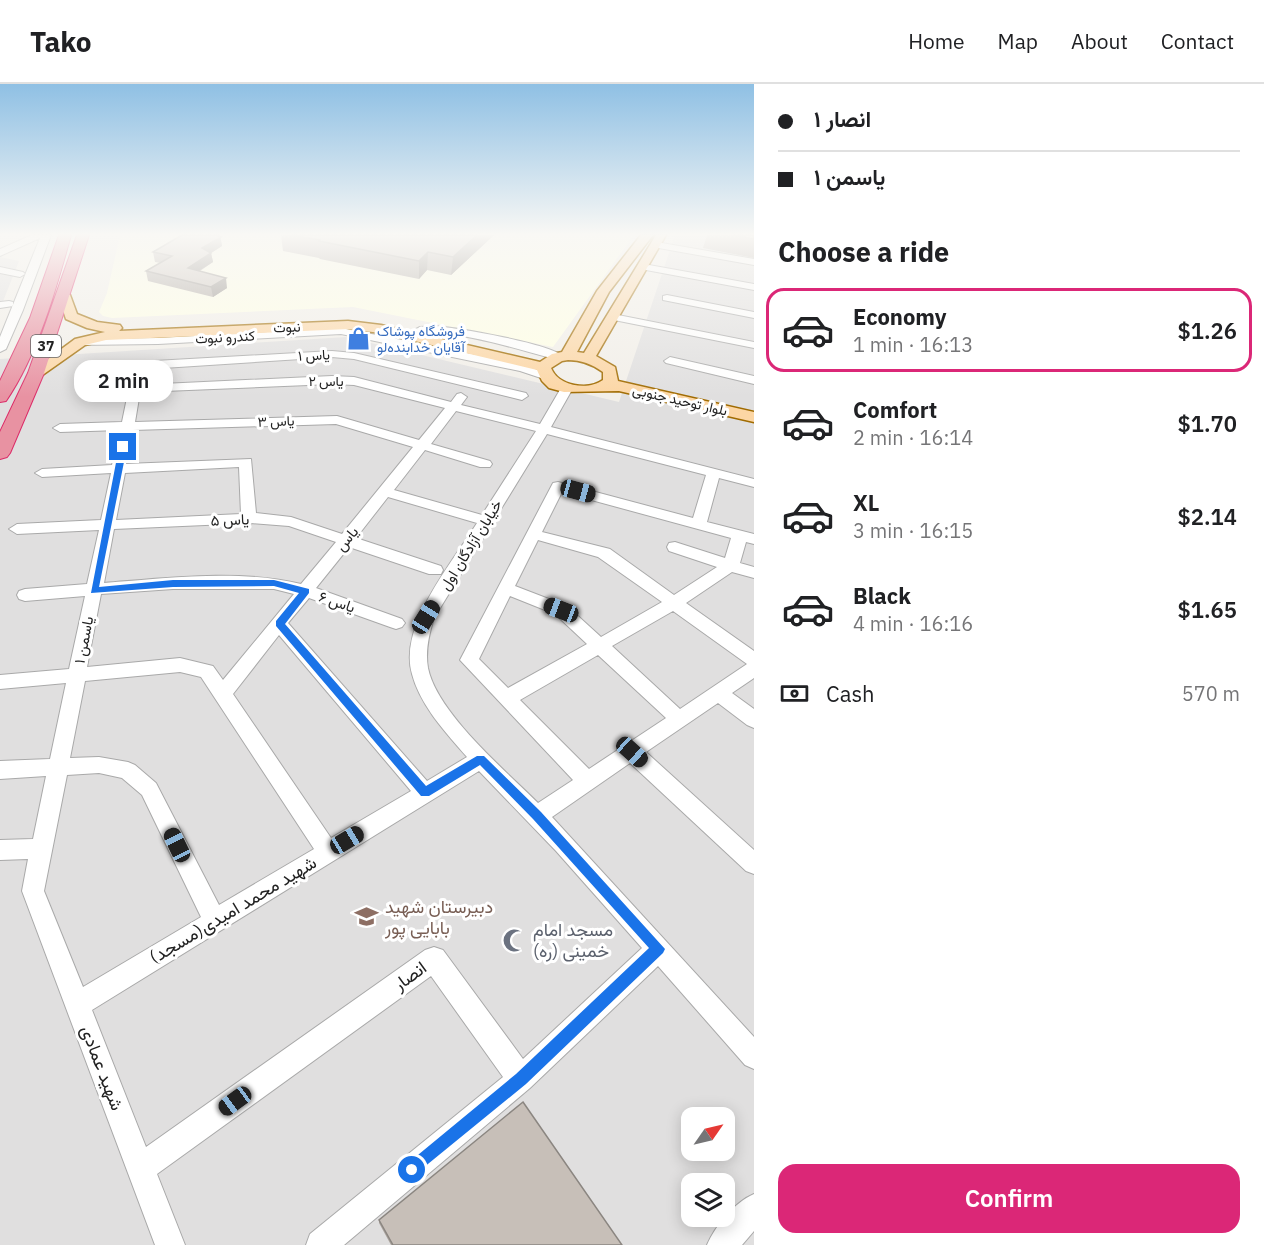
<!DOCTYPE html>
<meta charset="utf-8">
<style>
body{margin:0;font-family:"IBM Plex Sans",Vazirmatn,sans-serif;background:#f6f6f6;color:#202124;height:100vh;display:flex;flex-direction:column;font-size:22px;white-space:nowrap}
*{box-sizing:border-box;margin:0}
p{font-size:20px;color:#757577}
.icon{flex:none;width:33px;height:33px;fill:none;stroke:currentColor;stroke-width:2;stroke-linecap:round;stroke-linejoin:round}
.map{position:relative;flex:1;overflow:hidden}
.drawer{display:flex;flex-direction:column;background:#fff;width:510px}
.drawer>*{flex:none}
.guide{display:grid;align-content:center;height:132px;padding:0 24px;background:#fff}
.needle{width:39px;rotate:56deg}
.controls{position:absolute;left:681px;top:1023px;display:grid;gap:12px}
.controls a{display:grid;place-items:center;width:54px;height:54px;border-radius:12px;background:#fff;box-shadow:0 3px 15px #0003;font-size:30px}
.end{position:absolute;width:27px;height:27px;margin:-14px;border:8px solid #1a73e8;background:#fff;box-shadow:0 0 0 3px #fff}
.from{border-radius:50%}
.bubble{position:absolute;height:42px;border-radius:18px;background:#fff;box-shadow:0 3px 15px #0003;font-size:20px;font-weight:600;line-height:42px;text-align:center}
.car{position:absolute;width:18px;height:36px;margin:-18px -9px;border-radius:8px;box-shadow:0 0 4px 2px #0007;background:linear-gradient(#222 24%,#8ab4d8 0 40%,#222 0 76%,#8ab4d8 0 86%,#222 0)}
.guide b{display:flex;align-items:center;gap:21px;height:57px;font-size:22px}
.guide b+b{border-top:2px solid #e0e0e0}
.guide i{width:15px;height:15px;background:#202124}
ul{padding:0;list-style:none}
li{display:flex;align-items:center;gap:18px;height:84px;margin:0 12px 9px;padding:0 12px;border:3px solid transparent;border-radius:18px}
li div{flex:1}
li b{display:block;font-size:22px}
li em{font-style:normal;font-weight:600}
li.current{border-color:#db2777}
li>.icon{width:54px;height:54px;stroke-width:1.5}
h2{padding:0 24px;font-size:27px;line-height:72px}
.pay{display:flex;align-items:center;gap:15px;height:66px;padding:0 24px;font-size:22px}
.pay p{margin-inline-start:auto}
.button{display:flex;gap:12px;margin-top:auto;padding:12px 24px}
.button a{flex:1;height:69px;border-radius:18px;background:#db2777;color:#fff;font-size:24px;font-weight:600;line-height:69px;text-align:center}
header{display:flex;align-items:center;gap:36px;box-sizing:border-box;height:84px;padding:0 30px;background:#fff;border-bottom:2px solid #e0e0e0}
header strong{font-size:28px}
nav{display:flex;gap:33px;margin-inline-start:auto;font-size:21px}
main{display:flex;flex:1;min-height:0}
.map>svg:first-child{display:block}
.residential{fill:#e0dfdf;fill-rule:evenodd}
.education{fill:#ffffe5}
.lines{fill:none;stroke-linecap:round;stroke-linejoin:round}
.minor-casing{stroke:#a9a9a9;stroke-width:2}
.major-casing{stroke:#a06b00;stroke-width:3}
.highway-casing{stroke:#dc2a67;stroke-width:2}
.minor{fill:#fff;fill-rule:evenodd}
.major{fill:#fcd6a4;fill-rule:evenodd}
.highway{fill:#e892a2;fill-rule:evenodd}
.wall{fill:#aba49e}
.shaded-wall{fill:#8b8681}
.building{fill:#c7bfb8;stroke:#8b8681;stroke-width:1.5}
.route{fill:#1a73e8}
.labels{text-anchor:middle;stroke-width:6;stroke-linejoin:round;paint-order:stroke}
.far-street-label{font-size:14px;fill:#222;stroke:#fff}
.far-shop-label{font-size:14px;fill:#366cbe;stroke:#fff;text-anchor:start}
.shield{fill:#fff;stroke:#646464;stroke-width:1.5}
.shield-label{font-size:14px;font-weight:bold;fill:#222}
.street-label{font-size:15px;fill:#222;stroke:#fff}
.near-education-label{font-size:18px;fill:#785e54;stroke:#fff;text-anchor:start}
.near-street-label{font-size:18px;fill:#222;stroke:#fff}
.near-worship-label{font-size:18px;fill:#5b616d;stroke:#fff;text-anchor:start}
</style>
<header>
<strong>Tako</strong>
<nav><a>Home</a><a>Map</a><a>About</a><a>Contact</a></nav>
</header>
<main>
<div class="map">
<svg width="754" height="1161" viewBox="0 0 754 1161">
<rect width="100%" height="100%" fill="#f2efe9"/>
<!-- residential -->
<path class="residential" d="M675 151H754V1161H0V275L346 253 619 318ZM692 1034H724V1066H692ZM692 1100H724V1132H692Z
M0 173 19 177 0 225Z"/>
<!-- education -->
<path class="education" d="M120 151H634L553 263 353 223 112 234 103 232 99 228 107 209Z"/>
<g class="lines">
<defs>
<path id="minor" d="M32 151H51L23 226 6 265 0 268V253L40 154 0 172V165Z
M656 158 754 175V181L653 163 651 161Z
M649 181 754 200V206L646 186 644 184Z
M0 183 23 188 25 190 20 193 0 189Z
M667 211 754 228V234L663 216V212Z
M9 217 13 218V222L0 224V218Z
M613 230 754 258V264L609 235V231Z
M434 242C458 244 549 259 565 273L559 276C523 267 488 255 450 250 440 249 422 252 414 246L420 243Z
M341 244 523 280 550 291 544 295 520 287 341 250 158 260 80 261 74 258 80 255 158 254Z
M332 267 354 269 526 309 528 312 522 316 354 275 332 273 101 288 95 284 101 280Z
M670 273 754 292V300L666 279 664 277Z
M332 292 354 293 451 318 457 310 461 309 467 313 461 321 540 340 561 304 567 300 573 304 551 343 754 395V403L719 394 707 438 754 450V460L746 458 740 479 754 483V494L732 488 686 519 754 567V594L732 609 754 625V644L747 641 718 619 646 668 754 766V790L746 787 630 679 552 733 754 953V985L745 981 658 882 530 1004 344 1161H306L310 1150 503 993 431 892 157 1090 185 1161H155L22 807 28 775 0 776V756L33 755 46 692 0 695V677L50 675 66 599 0 605V591L69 585 85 512 25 517 19 515 17 511 19 507 25 505 87 500 99 446 17 450 9 445 17 440 101 436 111 389 42 393 35 389 42 385 112 381 120 346 60 348 53 344 60 340 122 338 128 309H99L97 306 99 303ZM332 300 354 301 445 324 419 356 337 332 135 338 140 308ZM456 327 536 347 482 431 394 406 425 366 480 383H490L492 380 490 377 431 360ZM336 340 413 363 342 450 291 433 256 429 251 375 126 380 133 346ZM547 350 706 391 693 434 558 398 553 399 460 576 573 696 538 719C506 687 437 629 428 584 425 567 429 550 434 534ZM239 383 241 430 116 436 125 389ZM562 408 731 454 725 474 675 458 669 459 667 463 669 467 717 483 674 511 610 465 542 448ZM388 413 477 439C452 479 398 542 412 590 420 621 446 649 467 673L427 697 288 539 309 514 390 543 396 545 402 543 405 539 402 535 316 504 349 463 429 490H441L443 486 441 482 356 454ZM251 439 289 442 336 458 301 500C240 485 167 494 104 499L114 445ZM538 456 598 473 662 518 601 553 567 522 515 502ZM173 505H274L294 510 223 596 213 582 180 574 87 583 101 510ZM510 512 555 530 587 560 508 604 479 575ZM673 527 747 580 680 625 612 562ZM279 551 411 707 331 754 233 610ZM598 571 666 634 589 685 520 616ZM180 588 201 593 314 765 219 821 156 699 135 681 128 678 99 673 70 674 85 597ZM479 687 556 767 642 864 523 975 443 866 434 863 425 866 146 1063 92 926ZM99 689 122 694 142 711 201 833 83 903 44 807 67 691Z
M754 1110V1147L742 1161H707C715 1142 735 1118 754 1110Z"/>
<path id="major" d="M641 151H653L609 208 577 268 584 269 656 151H666L596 272 615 283 618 297 754 328V338L619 307 564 308 549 304 542 297 537 286 381 249 348 245 106 256 85 261 41 292H31L29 289 75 255 105 248 87 244 66 235 58 211 64 207 70 211 77 230 97 238 120 241 122 244 119 247 348 237 381 241 540 278 552 270 562 268 597 207ZM568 276C581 276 592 280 603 288V296C588 307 558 302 551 284L562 277Z"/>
<path id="highway" d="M59 151H71C56 205 38 270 6 317L0 318V297L30 234Z
M77 151H89L44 289 10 369 7 373 0 375V348L28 289Z"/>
</defs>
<!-- minor casing -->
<use href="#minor" class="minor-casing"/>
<!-- major casing -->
<use href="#major" class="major-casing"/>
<!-- highway casing -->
<use href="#highway" class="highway-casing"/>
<!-- minor -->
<use href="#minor" class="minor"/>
<!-- major -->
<use href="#major" class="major"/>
<!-- highway -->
<use href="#highway" class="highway"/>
</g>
<!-- wall -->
<path class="wall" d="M182 151H220L222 162 211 169 213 178 200 187 227 204 213 213 148 197 146 187 161 179 155 178 153 168Z
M281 151H494L451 191 427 186 419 195 320 175 319 174 283 167Z
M707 151H754V174L703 164Z
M379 1136 622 1161H391L379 1139Z"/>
<!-- shaded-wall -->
<path class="shaded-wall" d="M220 151 222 162 211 169 213 178 189 193 188 184 202 164 218 152Z
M477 151H494L451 191 453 173Z
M428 168 427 186 419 195V177Z
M226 194 227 204 213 213 211 203Z"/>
<!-- building -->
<path class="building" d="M182 151H219L218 152 221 153 202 164 211 169 188 184 226 194 211 203 146 187 172 172 153 168Z
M290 151H477L453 173 428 168 419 177 319 157 320 156Z
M733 151H754V155Z
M523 1018 622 1161H393L379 1136Z"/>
<!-- sky -->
<linearGradient id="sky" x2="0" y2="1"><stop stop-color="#8fc0e4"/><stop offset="0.48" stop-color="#f9f8f5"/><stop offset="1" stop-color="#f9f8f5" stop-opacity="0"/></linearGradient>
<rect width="754" height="313" fill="url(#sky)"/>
<!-- route -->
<path class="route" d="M123 361 127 363 99 503 173 496H274L309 505V509L285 540 426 702 477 672H484L541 728 665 865 663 869 526 1000 412 1093 407 1091 404 1086 407 1080 516 990 649 864 533 735 480 681 429 712H421L276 542V537L299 509 274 502 173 503 91 509 119 363Z"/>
<!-- icons -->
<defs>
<symbol id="shop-bare" viewBox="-9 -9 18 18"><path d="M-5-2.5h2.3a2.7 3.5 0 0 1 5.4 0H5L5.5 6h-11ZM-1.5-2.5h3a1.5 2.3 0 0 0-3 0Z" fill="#3f7fe0" stroke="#fff" stroke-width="2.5" paint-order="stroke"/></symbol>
<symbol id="school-bare" viewBox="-9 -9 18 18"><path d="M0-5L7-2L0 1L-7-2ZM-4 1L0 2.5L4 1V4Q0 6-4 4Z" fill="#8d6e63" stroke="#fff" stroke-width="2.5" paint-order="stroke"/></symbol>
<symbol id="mosque-bare" viewBox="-9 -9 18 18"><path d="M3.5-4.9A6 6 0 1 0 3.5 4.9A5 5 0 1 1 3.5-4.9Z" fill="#6b7280" stroke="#fff" stroke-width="2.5" paint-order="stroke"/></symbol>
</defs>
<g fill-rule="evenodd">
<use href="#shop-bare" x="342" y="238" width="33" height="33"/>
<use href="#school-bare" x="350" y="816" width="33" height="33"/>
<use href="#mosque-bare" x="498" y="840" width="33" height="33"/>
</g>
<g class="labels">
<!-- far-street labels -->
<g class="far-street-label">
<text transform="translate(287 243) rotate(-2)" y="5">نبوت</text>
<text transform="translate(225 253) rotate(-3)" y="5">کندرو نبوت</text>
<text transform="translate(314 271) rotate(-3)" y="5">یاس ۱</text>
<text x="326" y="302">یاس ۲</text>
<text transform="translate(680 316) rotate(13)" y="5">بلوار توحید جنوبی</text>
<text transform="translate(276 337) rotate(-2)" y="5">یاس ۳</text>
</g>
<!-- far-shop labels -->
<g class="far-shop-label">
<text x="377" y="252">فروشگاه پوشاک<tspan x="377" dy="16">آقایان خدابنده‌لو</tspan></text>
</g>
<!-- shield labels -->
<rect class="shield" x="31" y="251" width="30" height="22" rx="4.5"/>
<g class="shield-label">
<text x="46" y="267">37</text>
</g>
<!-- street labels -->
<g class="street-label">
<text transform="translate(230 436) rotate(-2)" y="5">یاس ۵</text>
<text transform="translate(347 455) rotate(-51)" y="5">یاس</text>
<text transform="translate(471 461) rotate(-58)" y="5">خیابان آزادگان اول</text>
<text transform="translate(337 518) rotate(19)" y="5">یاس ۶</text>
<text transform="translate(84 556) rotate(-79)" y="5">یاسمن ۱</text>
</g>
<!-- near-education labels -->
<g class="near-education-label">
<text x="385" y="829">دبیرستان شهید<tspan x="385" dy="21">بابایی پور</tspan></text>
</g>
<!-- near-street labels -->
<g class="near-street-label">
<text transform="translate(233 826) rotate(-31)" y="6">(مسجد)شهید محمد امیدی</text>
<text transform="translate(410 892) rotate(-36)" y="6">انصار</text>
<text transform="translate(102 984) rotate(69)" y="6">شهید عمادی</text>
</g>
<!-- near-worship labels -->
<g class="near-worship-label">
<text x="533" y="852">مسجد امام<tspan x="533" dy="21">خمینی (ره)</tspan></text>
</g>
</g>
</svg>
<div class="controls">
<a><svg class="needle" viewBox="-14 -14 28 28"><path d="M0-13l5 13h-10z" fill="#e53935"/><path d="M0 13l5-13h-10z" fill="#757577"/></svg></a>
<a><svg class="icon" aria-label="layers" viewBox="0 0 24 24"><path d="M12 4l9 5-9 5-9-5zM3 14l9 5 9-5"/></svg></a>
</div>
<i class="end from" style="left:412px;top:1086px"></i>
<i class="end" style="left:123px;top:363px"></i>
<div class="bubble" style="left:74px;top:276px;width:99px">2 min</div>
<i class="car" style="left:578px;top:407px;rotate:105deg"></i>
<i class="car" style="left:561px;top:526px;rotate:291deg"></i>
<i class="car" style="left:426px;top:533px;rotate:32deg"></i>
<i class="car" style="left:632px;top:668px;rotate:132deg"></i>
<i class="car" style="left:347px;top:756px;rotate:59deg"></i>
<i class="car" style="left:177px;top:761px;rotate:334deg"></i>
<i class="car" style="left:235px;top:1017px;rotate:234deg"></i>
</div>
<section class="drawer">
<div class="guide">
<b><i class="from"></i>انصار ۱</b>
<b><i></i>یاسمن ۱</b>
</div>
<h2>Choose a ride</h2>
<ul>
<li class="current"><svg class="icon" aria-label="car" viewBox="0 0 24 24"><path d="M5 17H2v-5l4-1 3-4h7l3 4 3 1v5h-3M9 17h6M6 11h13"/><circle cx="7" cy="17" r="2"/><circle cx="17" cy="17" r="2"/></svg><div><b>Economy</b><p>1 min · 16:13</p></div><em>$1.26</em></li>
<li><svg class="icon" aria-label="car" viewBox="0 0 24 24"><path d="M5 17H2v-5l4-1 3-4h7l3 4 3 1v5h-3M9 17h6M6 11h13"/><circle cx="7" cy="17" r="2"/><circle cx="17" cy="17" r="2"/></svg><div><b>Comfort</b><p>2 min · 16:14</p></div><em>$1.70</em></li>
<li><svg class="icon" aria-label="car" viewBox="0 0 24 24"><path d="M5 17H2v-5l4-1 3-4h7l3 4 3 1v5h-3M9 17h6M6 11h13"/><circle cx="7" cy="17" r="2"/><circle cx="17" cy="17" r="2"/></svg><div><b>XL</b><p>3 min · 16:15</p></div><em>$2.14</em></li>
<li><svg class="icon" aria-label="car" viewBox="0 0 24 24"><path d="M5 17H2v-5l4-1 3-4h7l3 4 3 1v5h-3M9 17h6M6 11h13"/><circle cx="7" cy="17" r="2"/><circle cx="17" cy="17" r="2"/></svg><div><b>Black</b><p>4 min · 16:16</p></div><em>$1.65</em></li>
</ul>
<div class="pay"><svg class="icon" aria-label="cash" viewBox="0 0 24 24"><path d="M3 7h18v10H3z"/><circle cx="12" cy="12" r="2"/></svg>Cash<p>570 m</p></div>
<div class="button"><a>Confirm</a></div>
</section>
</main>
